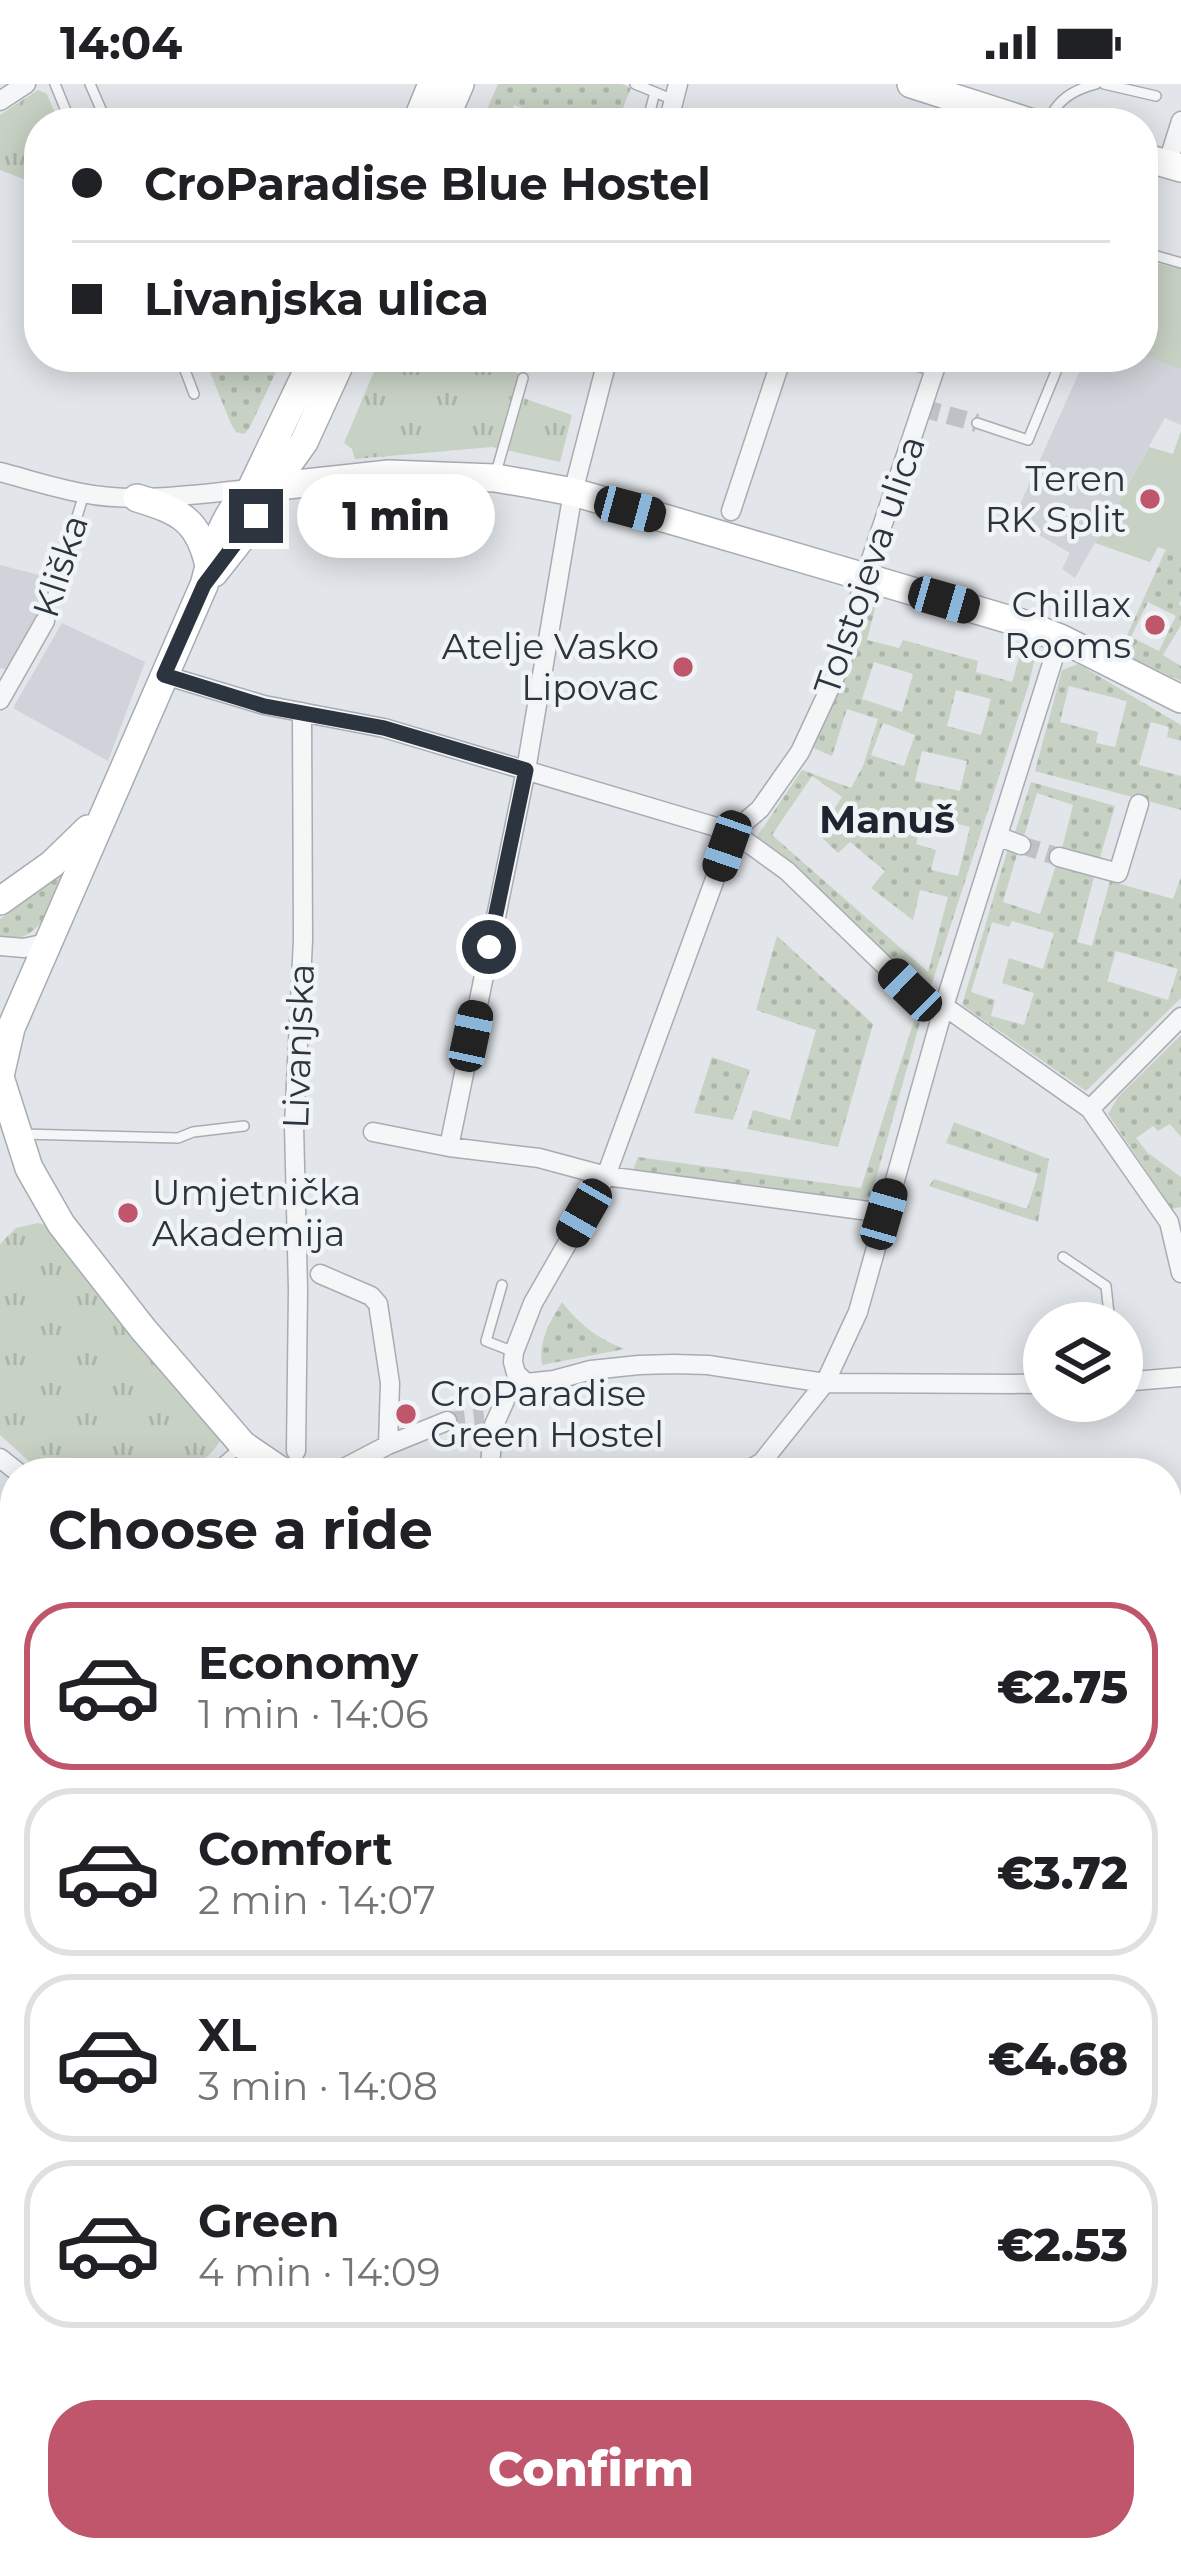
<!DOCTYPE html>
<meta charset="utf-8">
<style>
body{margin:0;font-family:Montserrat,sans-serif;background:#f6f6f6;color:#202124;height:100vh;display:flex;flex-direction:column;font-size:45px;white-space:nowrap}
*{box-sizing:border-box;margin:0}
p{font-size:39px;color:#757577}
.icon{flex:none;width:66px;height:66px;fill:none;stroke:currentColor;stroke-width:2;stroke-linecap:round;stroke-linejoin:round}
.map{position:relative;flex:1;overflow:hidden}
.details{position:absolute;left:0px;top:1374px;width:1182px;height:1104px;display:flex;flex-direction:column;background:#fff;border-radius:48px 48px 0 0;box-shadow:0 6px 30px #0003}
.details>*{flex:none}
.hud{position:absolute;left:24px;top:24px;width:1134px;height:264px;border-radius:48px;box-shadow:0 6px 30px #0003;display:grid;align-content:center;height:264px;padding:0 48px;background:#fff}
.fabs{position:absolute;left:1023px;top:1218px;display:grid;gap:24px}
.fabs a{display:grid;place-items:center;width:120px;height:120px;border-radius:50%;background:#fff;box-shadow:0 6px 30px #0003;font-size:60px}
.end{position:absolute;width:54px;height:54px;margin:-27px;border:15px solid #2c343f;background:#fff;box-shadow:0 0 0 6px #fff}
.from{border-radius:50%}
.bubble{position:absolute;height:84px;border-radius:42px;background:#fff;box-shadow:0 6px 30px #0003;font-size:39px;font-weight:800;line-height:84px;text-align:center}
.car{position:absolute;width:36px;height:72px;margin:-36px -18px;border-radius:15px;box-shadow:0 0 9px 3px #0007;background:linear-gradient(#222 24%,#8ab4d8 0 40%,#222 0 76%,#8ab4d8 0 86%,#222 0)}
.hud b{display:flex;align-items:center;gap:42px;height:114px;font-size:45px}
.hud b+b{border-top:3px solid #e0e0e0}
.hud i{width:30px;height:30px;background:#202124}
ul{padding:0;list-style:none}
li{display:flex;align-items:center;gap:36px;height:168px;margin:0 24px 18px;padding:0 24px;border:6px solid #e0e0e0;border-radius:48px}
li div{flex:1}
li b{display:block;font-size:45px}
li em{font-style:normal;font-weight:800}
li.selected{border-color:#bf566c}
li>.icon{width:108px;height:108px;stroke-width:1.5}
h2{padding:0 48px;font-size:54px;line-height:144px}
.cta{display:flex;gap:24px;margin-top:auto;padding:24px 48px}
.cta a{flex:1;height:138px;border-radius:48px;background:#bf566c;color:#fff;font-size:48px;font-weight:800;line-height:138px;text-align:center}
.status{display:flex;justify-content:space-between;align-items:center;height:84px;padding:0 60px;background:#fff;direction:ltr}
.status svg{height:33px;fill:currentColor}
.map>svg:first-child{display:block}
.built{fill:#d0d4da}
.grass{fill:url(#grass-dots);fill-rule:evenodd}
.park{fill:url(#park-tufts)}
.pitch{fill:#c8d2c4}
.water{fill:url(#water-ripples)}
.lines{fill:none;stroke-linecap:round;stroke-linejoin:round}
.street-tunnel{stroke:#bec2c7;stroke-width:18;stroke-dasharray:18 9;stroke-linecap:butt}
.lane-casing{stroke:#a8acb3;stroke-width:12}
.street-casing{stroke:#a8acb3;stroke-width:21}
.secondary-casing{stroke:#a8acb3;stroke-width:30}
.primary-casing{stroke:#a3aab3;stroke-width:33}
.lane{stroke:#f4f6f7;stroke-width:9}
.street{stroke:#f4f6f7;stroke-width:18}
.secondary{stroke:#fff;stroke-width:27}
.primary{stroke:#fff;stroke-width:30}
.rail{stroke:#7d8690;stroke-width:6;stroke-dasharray:6 12;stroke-linecap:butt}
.route{stroke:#2c343f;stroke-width:15}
.poi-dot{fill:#bf566c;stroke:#f1f4f6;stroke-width:4.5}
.labels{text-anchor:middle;stroke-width:9;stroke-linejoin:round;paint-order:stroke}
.poi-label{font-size:36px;fill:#2c343f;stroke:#f1f4f6;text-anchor:end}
.street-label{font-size:36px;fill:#2c343f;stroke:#f1f4f6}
.neighbourhood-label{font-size:39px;font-weight:bold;fill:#1e2530;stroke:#f1f4f6}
</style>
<div class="status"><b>14:04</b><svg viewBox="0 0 49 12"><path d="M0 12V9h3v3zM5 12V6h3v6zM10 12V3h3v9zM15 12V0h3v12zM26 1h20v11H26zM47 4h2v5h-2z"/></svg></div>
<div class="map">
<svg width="1181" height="2478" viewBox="0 0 1181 2478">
<defs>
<pattern id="grass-dots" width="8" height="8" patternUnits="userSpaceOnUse" patternTransform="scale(3)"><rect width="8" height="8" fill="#c8d2c4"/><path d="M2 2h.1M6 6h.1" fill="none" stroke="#acb5a9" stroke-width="1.8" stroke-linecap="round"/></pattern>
<pattern id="park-tufts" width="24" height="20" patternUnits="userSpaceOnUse" patternTransform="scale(3)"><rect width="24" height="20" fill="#c8d2c4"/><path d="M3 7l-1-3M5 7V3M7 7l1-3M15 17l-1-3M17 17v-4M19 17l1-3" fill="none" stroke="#acb5a9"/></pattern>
<pattern id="water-ripples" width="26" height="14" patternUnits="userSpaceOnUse" patternTransform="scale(3)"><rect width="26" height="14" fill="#a1b4c4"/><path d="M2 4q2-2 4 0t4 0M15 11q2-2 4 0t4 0" fill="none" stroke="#8393a1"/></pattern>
</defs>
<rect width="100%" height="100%" fill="#e2e5e9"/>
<!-- built -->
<path class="built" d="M1143 176 1181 185V341L1165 334 1075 494 1062 485 1070 469 1013 436 1086 273H1143Z
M0 481 47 493 38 532 6 585 0 584Z
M62 539 145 578 108 677 13 624Z
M0 1916 15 1920V2136L7 2148 0 2170Z
M199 2463H400L406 2478H205Z"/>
<!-- grass -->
<path class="grass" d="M498 0H622L631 4 617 39H564L514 21 507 39H481Z
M204 273H283L249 345 244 350 236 348 231 340Z
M1166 465 1181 471V516L1179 520 1181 522V541L1163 571 1181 582V597L1119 569ZM1148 518 1176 532 1159 567 1131 553Z
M865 519 876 521 867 556 899 564 903 556 978 577 976 588 1012 598 1022 564 1036 569 1029 600 931 902 913 897 793 781 756 754 802 686 851 704 863 682 878 635 847 625 832 672 811 663ZM874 578 913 590 902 628 862 615ZM956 606 991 615 981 651 947 642ZM883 639 915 651 904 682 871 671ZM922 667 967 677 960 707 915 697ZM812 692 842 713 818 750 838 769 850 758 885 787 871 804 913 836 920 806 948 813 928 888 772 751ZM924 731 970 743 958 792 931 786 936 766 916 760Z
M1078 580 1181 641V657L1167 653 1169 643 1151 638 1139 681 1181 692V726L1035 687 1062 586ZM1069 602 1127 617 1115 663 1096 659 1098 648 1060 638Z
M1031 698 1115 722 1099 777 1062 764 1073 721 1037 709 1024 752 1015 748Z
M1008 764 1018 767 1003 818 1040 830 1056 781 1094 793 1077 858 1092 862 1110 797 1173 815 1181 793V914L1086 1007 962 921ZM1012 837 1054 849 1043 885 1009 874 1002 899 1034 909 1024 941 991 932 995 916 971 908 992 838 1009 843ZM1116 867 1178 885 1168 916 1107 897Z
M77 768C61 800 45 865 0 854V835L56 790Z
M777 852 873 940 838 1063 747 1045 753 1026 790 1036 816 946 756 926Z
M917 927 922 931 871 1112 859 1117 633 1086 638 1073 861 1104Z
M1181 951V1053L1170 1040 1158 1047 1153 1042 1136 1054 1148 1069 1181 1093V1123L1172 1125 1108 1030 1118 1013Z
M712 973 750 986 733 1036 694 1029Z
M954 1038 1049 1075 1038 1138 929 1102 934 1095 1027 1125 1038 1090 946 1059Z
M562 1218C580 1241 598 1255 625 1265L542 1281C538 1258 550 1237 562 1218Z
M1167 2411 1181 2415V2478H1131L1134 2463H1167Z"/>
<!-- park -->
<path class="park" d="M38 6 47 10 59 39H39V101L0 86V31Z
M380 273H480L520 290 514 311 572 331 560 378 492 363 355 375 352 365 344 359Z
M38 1139 53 1143 216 1346 220 1357 212 1368 189 1389H42L0 1351V1160L16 1144Z"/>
<!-- pitch -->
<path class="pitch" d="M1143 176 1181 185V285L1143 271Z
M1181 347V471L1158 463 1150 478 1095 459 1149 363 1173 370Z"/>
<!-- water -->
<path class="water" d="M0 2288 15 2290V2463H99L105 2478H0Z"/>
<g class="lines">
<!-- street-tunnel -->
<path class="street-tunnel" d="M922 324 977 339
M1021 761 1059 773
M447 1337 484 1333"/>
<defs>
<path id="lane" d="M55 0 71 39
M90 0 107 39
M635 0 674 16
M1104 0 1156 12
M647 39 655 8
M1048 39C1056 16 1073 6 1096 0
M1143 168 1181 179
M180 273 194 310
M977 339 1028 356 1062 273
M495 392 523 294
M45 536 84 410
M22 1050 178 1054 193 1048 244 1042
M1063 1173 1106 1202 1110 1239
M502 1201 486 1257 514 1268
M210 1389 238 1365
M1167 1673 1181 1675
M1167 2308 1181 2312
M150 2463 155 2478
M351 2463 357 2478"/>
<path id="street" d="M0 17 26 0
M668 39 678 0
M1167 81 1181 37
M904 273 935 283
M0 388C27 395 54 404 82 409 136 420 195 410 250 405
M731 427 782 273
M164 591 264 621 384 644 733 748 787 787 910 906 944 922 1090 1025 1169 1138 1181 1189
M0 616 45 537
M1005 755 1021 761
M1059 773 1118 789 1139 720
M0 862 24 864 46 859
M1090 1025 1181 933
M373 1048 449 1063 539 1074 606 1092 884 1129
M449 1063 526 686 573 408 608 273
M320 1190 371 1212 378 1220 390 1299 388 1361
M1122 1298 1181 1293
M526 1299 516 1289 513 1278 514 1268 533 1219 606 1092 727 762 733 748 760 725 800 668 841 580 865 493 939 273
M296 1367 298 1206 294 1041 303 856 302 628
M0 1374 19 1389
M340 1386 388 1361 447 1337
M489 1389 494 1341 507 1312 526 1299 554 1296 591 1286 639 1281 674 1280 708 1281 825 1299 1044 1300
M744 1389 762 1378 825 1299 858 1228 944 922 1060 554
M1167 1483 1181 1482
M0 1514 15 1521
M1167 1521 1181 1498
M1167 1588 1181 1598
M0 1640 15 1598
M0 1731 7 1734
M8 1759 15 1761
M1167 1809 1181 1808
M0 1864 15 1823
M1167 1979 1178 1949 1181 1931
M0 1989 15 1993
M1167 2064 1181 2066
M0 2105 15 2106
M1167 2196 1181 2200
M0 2255 15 2257
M1167 2289 1181 2242
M413 2463 419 2478
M519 2463 522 2478
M940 2463 970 2478
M615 2478 619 2463"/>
<path id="secondary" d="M911 0 1033 39
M416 39 432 0
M443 39 460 0
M1143 73 1181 84
M251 405 389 390 495 394 525 399 573 408 674 437 1021 539 1060 554 1181 615
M137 414C180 427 199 436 209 482
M214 489 247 447 272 403 304 358 343 273
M0 817 52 780 88 745
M0 992 11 944 204 501C213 468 223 428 251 405L314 273
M0 993 29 1084 61 1140 143 1245 243 1361 284 1389"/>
<path id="primary" d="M15 2169 11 2191 15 2216
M1167 2388 1181 2392
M174 2463 179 2478
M976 2463 1006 2478"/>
</defs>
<!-- lane casing -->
<use href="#lane" class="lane-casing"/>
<!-- street casing -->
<use href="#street" class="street-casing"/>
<!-- secondary casing -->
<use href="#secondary" class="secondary-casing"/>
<!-- primary casing -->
<use href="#primary" class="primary-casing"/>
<!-- lane -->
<use href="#lane" class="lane"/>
<!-- street -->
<use href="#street" class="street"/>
<!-- secondary -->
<use href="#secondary" class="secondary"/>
<!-- primary -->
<use href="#primary" class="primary"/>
<!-- rail -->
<path class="rail" d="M278 2463 283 2478
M314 2463 320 2478"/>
</g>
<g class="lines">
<!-- route -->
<path class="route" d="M256 432 204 501 164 591 264 622 384 644 526 686 489 863"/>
</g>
<!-- markers -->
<g class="poi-dot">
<circle cx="1150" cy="415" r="12"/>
<circle cx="1155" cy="541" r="12"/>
<circle cx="683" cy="583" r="12"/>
<circle cx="128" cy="1129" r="12"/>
<circle cx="406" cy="1330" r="12"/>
</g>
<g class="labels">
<!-- poi labels -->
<g class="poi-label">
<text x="1126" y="407">Teren<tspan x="1126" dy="41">RK Split</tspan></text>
<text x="1131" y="533">Chillax<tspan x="1131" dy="41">Rooms</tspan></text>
<text x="659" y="575">Atelje Vasko<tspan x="659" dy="41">Lipovac</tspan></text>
<text x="152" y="1121" text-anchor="start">Umjetnička<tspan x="152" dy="41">Akademija</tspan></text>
<text x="430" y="1322" text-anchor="start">CroParadise<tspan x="430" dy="41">Green Hostel</tspan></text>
</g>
<!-- street labels -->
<g class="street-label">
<text transform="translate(869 481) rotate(-71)" y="13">Tolstojeva ulica</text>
<text transform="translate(60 482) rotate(-72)" y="13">Kliška</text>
<text transform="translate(298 962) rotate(-88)" y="13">Livanjska</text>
</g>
<!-- neighbourhood labels -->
<g class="neighbourhood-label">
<text x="887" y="749">Manuš</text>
</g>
</g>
</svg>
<div class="fabs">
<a><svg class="icon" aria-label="layers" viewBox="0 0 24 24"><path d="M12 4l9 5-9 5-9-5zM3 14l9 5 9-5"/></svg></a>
</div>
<i class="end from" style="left:489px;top:863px"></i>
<i class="end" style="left:256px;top:432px"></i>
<div class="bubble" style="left:297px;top:390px;width:198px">1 min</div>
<i class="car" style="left:630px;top:425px;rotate:105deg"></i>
<i class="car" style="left:944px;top:516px;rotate:106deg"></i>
<i class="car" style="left:727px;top:762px;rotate:199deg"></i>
<i class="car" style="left:910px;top:906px;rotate:314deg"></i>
<i class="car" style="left:471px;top:952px;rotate:12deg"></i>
<i class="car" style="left:584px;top:1129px;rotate:210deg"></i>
<i class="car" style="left:884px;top:1130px;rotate:16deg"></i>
<div class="hud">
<b><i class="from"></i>CroParadise Blue Hostel</b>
<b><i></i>Livanjska ulica</b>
</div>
<section class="details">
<h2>Choose a ride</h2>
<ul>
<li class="selected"><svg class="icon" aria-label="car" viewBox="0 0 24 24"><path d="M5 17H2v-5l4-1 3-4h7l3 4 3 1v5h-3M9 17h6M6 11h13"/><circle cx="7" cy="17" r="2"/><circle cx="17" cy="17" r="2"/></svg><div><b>Economy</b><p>1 min · 14:06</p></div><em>€2.75</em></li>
<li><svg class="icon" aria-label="car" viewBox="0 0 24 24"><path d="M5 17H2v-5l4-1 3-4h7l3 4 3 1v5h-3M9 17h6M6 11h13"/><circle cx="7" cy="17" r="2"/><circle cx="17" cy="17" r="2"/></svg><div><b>Comfort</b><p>2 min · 14:07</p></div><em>€3.72</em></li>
<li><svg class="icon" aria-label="car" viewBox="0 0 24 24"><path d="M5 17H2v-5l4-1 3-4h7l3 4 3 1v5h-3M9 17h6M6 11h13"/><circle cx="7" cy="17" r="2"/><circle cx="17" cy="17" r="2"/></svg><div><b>XL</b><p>3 min · 14:08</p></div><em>€4.68</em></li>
<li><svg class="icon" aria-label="car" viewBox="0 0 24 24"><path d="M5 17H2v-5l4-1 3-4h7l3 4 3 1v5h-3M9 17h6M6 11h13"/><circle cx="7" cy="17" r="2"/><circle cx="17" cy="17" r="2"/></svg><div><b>Green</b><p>4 min · 14:09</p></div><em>€2.53</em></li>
</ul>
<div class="cta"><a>Confirm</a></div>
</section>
</div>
